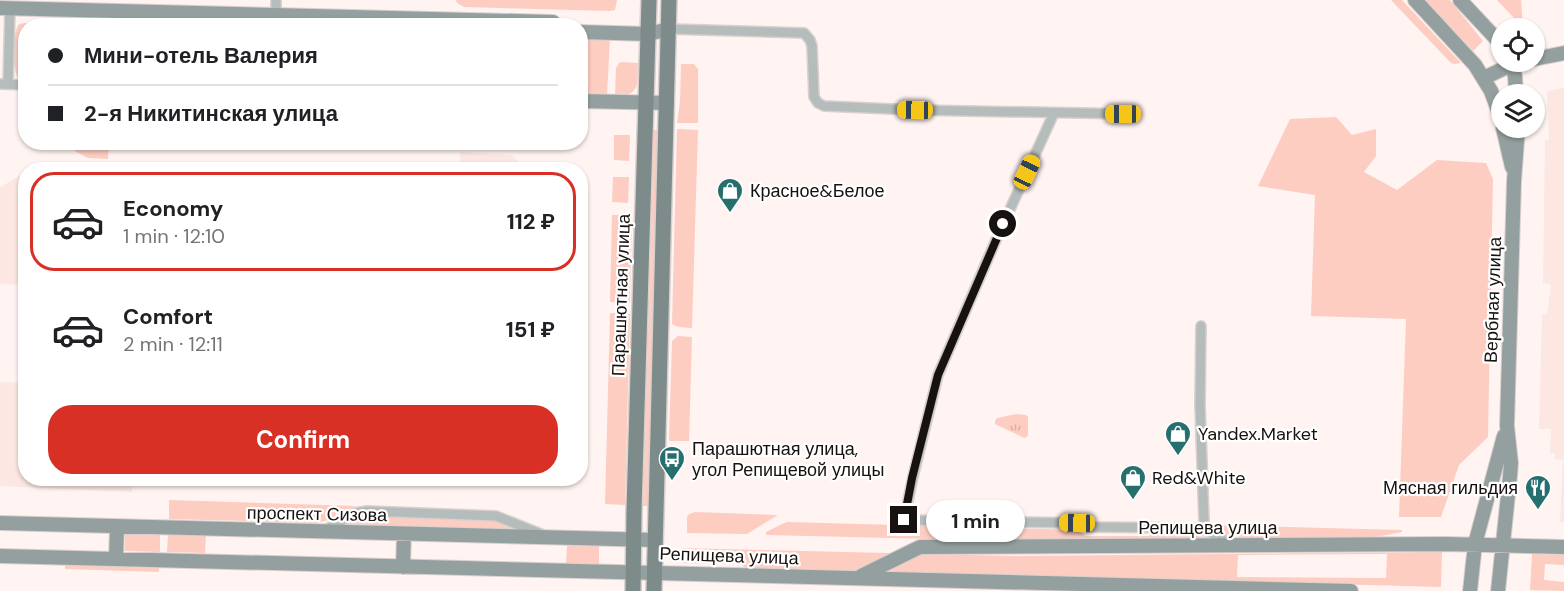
<!DOCTYPE html>
<meta charset="utf-8">
<style>
body{margin:0;font-family:"DM Sans",sans-serif;background:#f6f6f6;color:#202124;height:100vh;display:flex;flex-direction:column;font-size:22px;white-space:nowrap}
*{box-sizing:border-box;margin:0}
p{font-size:20px;color:#757577}
.icon{flex:none;width:33px;height:33px;fill:none;stroke:currentColor;stroke-width:2;stroke-linecap:round;stroke-linejoin:round}
.map{position:relative;flex:1;overflow:hidden}
.drawer{position:absolute;left:18px;top:162px;width:570px;height:324px;display:flex;flex-direction:column;background:#fff;border-radius:24px;box-shadow:0 2px 4px #0004}
.drawer>*{flex:none}
.top-card{position:absolute;left:18px;top:18px;width:570px;height:132px;border-radius:24px;box-shadow:0 2px 4px #0004;display:grid;align-content:center;height:132px;padding:0 30px;background:#fff}
.fabs{position:absolute;left:1491px;top:18px;display:grid;gap:12px}
.fabs a{display:grid;place-items:center;width:54px;height:54px;border-radius:50%;background:#fff;box-shadow:0 2px 4px #0004;font-size:30px}
.end{position:absolute;width:27px;height:27px;margin:-14px;border:8px solid #171110;background:#fff;box-shadow:0 0 0 3px #fff}
.from{border-radius:50%}
.bubble{position:absolute;height:42px;border-radius:21px;background:#fff;box-shadow:0 2px 4px #0004;font-size:20px;font-weight:700;line-height:42px;text-align:center}
.car{position:absolute;width:18px;height:36px;margin:-18px -9px;border-radius:8px;box-shadow:0 0 4px 2px #0007;background:linear-gradient(#f5c518 24%,#345 0 40%,#f5c518 0 76%,#345 0 86%,#f5c518 0)}
.top-card b{display:flex;align-items:center;gap:21px;height:57px;font-size:22px}
.top-card b+b{border-top:2px solid #e0e0e0}
.top-card i{width:15px;height:15px;background:#202124}
ul{padding:10px 0 0;list-style:none}
li{display:flex;align-items:center;gap:18px;height:99px;margin:0 12px 9px;padding:0 18px;border:3px solid transparent;border-radius:24px}
li div{flex:1}
li b{display:block;font-size:22px}
li em{font-style:normal;font-weight:700}
li.active{border-color:#d93025}
li>.icon{width:54px;height:54px;stroke-width:1.5}
.action{display:flex;gap:12px;margin-top:auto;padding:12px 30px}
.action a{flex:1;height:69px;border-radius:24px;background:#d93025;color:#fff;font-size:24px;font-weight:700;line-height:69px;text-align:center}
.map>svg:first-child{display:block}
.built{fill:#fce7e2}
.grass{fill:#fdcdc2;fill-rule:evenodd}
.park{fill:url(#park-tufts)}
.lines{fill:none;stroke-linecap:round;stroke-linejoin:round}
.street-casing{stroke:#dad0ce;stroke-width:12}
.secondary-casing{stroke:#dad0ce;stroke-width:16}
.primary-casing{stroke:#dad0ce;stroke-width:18}
.street{stroke:#b5bcbc;stroke-width:9}
.secondary{stroke:#94a09f;stroke-width:14}
.primary{stroke:#7d8b8a;stroke-width:15}
.route{stroke:#171110;stroke-width:8}
.labels{text-anchor:middle;stroke-width:4.5;stroke-linejoin:round;paint-order:stroke}
.poi-label{font-size:18px;fill:#171110;stroke:#fff;text-anchor:start}
.street-label{font-size:18px;fill:#171110;stroke:#fff}
</style>
<div class="map">
<svg width="1564" height="591" viewBox="0 0 1564 591">
<defs>
<pattern id="park-tufts" width="24" height="20" patternUnits="userSpaceOnUse" patternTransform="scale(1.5)"><rect width="24" height="20" fill="#fdcdc2"/><path d="M3 7l-1-3M5 7V3M7 7l1-3M15 17l-1-3M17 17v-4M19 17l1-3" fill="none" stroke="#d8afa6"/></pattern>
</defs>
<rect width="100%" height="100%" fill="#fff4f2"/>
<!-- built -->
<path class="built" d="M1564 88V522H1560L1563 460 1555 459V453H1550L1551 429H1539L1542 314H1547L1551 285 1543 283 1545 140H1549L1547 91Z
M460 152 512 155 524 169H439L442 165H460Z
M25 173V285L0 284V187Z
M0 382 25 383 26 478 132 479V492L0 486Z"/>
<!-- grass -->
<path class="grass" d="M456 0H617L615 10 610 11 464 7 457 3Z
M1391 0H1402L1461 63 1454 64 1451 63Z
M1424 0H1450L1483 41 1473 51Z
M1497 0H1521L1523 28H1512L1514 18Z
M25 23 124 25 26 26 25 81 18 78C12 68 12 33 19 24Z
M580 36 610 38 607 95H581Z
M622 62 638 63C637 84 641 96 615 96L616 68 619 63Z
M681 64H694L698 69V123H677L680 102Z
M1336 117 1352 135 1376 129V156L1364 172 1397 190 1437 160 1486 163 1493 179 1488 437 1459 465 1441 517H1399L1406 319 1311 316 1315 195 1258 186 1290 119Z
M677 129 698 130 692 328 678 327 672 324Z
M654 130H660L649 506H643Z
M614 135H630L629 161 614 160Z
M613 177H629L628 203 612 202Z
M612 215H632L630 302H610Z
M610 313 630 314 625 505 605 504Z
M678 336 692 337 689 441H669L672 341Z
M169 500 355 506 329 520 316 523 169 519Z
M695 512 778 515 747 534 687 533V517L689 514Z
M367 514 495 519 508 525 510 529 345 524 351 519Z
M787 522 1079 530 1085 536H1149L1154 532 1190 533 1209 539 975 540 766 535V532L780 525Z
M1211 525 1402 530V532L1376 537 1246 538 1216 532 1213 530Z
M125 534H160V552L125 551Z
M168 534 206 535 205 553 167 552Z
M567 546H599V564L566 563Z
M682 548 1013 556 1442 552 1441 587 746 568 740 564 682 563ZM1387 554 1386 578 1237 577 1238 555Z
M1532 554 1564 555V565L1545 564 1544 580 1564 582V591L1530 590Z
M65 565 159 568V572L65 569Z"/>
<!-- park -->
<path class="park" d="M75 143H109L108 159 88 158 75 151Z
M1016 414 1026 415 1028 417V435L1027 437 1024 438 995 424V421L997 418Z"/>
<g class="lines">
<defs>
<path id="street" d="M276 24V0
M669 29 804 33 810 40 812 46 814 97 818 103 824 106 915 110 1132 114
M0 84 26 85
M8 84 10 8
M1054 113 995 242 938 375 913 477 904 520 1077 523 1090 527 1193 528C1208 530 1220 537 1233 545
M1201 326 1200 404 1204 521 1203 530
M324 531 355 513 367 511 496 516 541 534"/>
<path id="secondary" d="M1415 0 1475 65 1491 91 1502 121
M1460 0 1502 45
M0 8 553 22V26
M580 32 648 34 669 29
M1534 59 1564 53
M1511 62 1515 76 1516 94
M1484 78 1513 64 1524 62
M580 101 667 103
M1503 128 1512 167
M0 523 655 540
M0 556 1351 591
M116 559 117 527
M403 567 404 534
M861 576 920 547 1445 544 1564 547
M1470 591 1475 544 1504 436
M1498 591 1510 476 1511 463 1507 426 1514 181 1518 128"/>
<path id="primary" d="M633 591 634 510 649 0
M654 591 669 0"/>
</defs>
<!-- street casing -->
<use href="#street" class="street-casing"/>
<!-- secondary casing -->
<use href="#secondary" class="secondary-casing"/>
<!-- primary casing -->
<use href="#primary" class="primary-casing"/>
<!-- street -->
<use href="#street" class="street"/>
<!-- secondary -->
<use href="#secondary" class="secondary"/>
<!-- primary -->
<use href="#primary" class="primary"/>
</g>
<g class="lines">
<!-- route -->
<path class="route" d="M904 520 912 478 938 375 1003 224"/>
</g>
<!-- icons -->
<defs>
<symbol id="shop-pin" viewBox="-11 -11 22 30"><path d="M0 17L-7.5 6A9.5 9.5 0 1 1 7.5 6Z" fill="#25706e" stroke="#fff"/><path d="M-5-2.5h2.3a2.7 3.5 0 0 1 5.4 0H5L5.5 6h-11ZM-1.5-2.5h3a1.5 2.3 0 0 0-3 0Z" fill="#fff"/></symbol>
<symbol id="bus-pin" viewBox="-11 -11 22 30"><path d="M0 17L-7.5 6A9.5 9.5 0 1 1 7.5 6Z" fill="#25706e" stroke="#fff"/><path d="M-5-6H5V4H4V6H2V4H-2V6H-4V4H-5ZM-3.5-4V0h7V-4ZM-3.5 1.2v1.5H-2V1.2ZM2 1.2v1.5H3.5V1.2Z" fill="#fff"/></symbol>
<symbol id="restaurant-pin" viewBox="-11 -11 22 30"><path d="M0 17L-7.5 6A9.5 9.5 0 1 1 7.5 6Z" fill="#25706e" stroke="#fff"/><path d="M-5-6h1v4h1v-4h1v4h1v-4h1v5L-1.5 .5V6h-2V.5L-5-1ZM5-6V6H3V1.5H1.5Q1.5-4 5-6Z" fill="#fff"/></symbol>
</defs>
<g fill-rule="evenodd">
<use href="#shop-pin" x="715" y="176" width="30" height="40"/>
<use href="#shop-pin" x="1163" y="419" width="30" height="40"/>
<use href="#bus-pin" x="657" y="444" width="30" height="40"/>
<use href="#shop-pin" x="1118" y="463" width="30" height="40"/>
<use href="#restaurant-pin" x="1523" y="473" width="30" height="40"/>
</g>
<g class="labels">
<!-- poi labels -->
<g class="poi-label">
<text x="750" y="197">Красное&amp;Белое</text>
<text x="1198" y="440">Yandex.Market</text>
<text x="692" y="455">Парашютная улица,<tspan x="692" dy="21">угол Репищевой улицы</tspan></text>
<text x="1152" y="484">Red&amp;White</text>
<text x="1518" y="494" text-anchor="end">Мясная гильдия</text>
</g>
<!-- street labels -->
<g class="street-label">
<text transform="translate(621 295) rotate(-88)" y="6">Парашютная улица</text>
<text transform="translate(1493 300) rotate(-88)" y="6">Вербная улица</text>
<text transform="translate(317 514) rotate(1)" y="6">проспект Сизова</text>
<text x="1208" y="534">Репищева улица</text>
<text transform="translate(729 556) rotate(2)" y="6">Репищева улица</text>
</g>
</g>
</svg>
<div class="fabs">
<a><svg class="icon" aria-label="locate" viewBox="0 0 24 24"><circle cx="12" cy="12" r="6"/><path d="M12 2v4M12 18v4M2 12h4M18 12h4"/></svg></a>
<a><svg class="icon" aria-label="layers" viewBox="0 0 24 24"><path d="M12 4l9 5-9 5-9-5zM3 14l9 5 9-5"/></svg></a>
</div>
<i class="end from" style="left:1003px;top:224px"></i>
<i class="end" style="left:904px;top:520px"></i>
<div class="bubble" style="left:926px;top:500px;width:99px">1 min</div>
<i class="car" style="left:915px;top:110px;rotate:271deg"></i>
<i class="car" style="left:1123px;top:114px;rotate:270deg"></i>
<i class="car" style="left:1027px;top:172px;rotate:25deg"></i>
<i class="car" style="left:1077px;top:523px;rotate:271deg"></i>
<div class="top-card">
<b><i class="from"></i>Мини-отель Валерия</b>
<b><i></i>2-я Никитинская улица</b>
</div>
<section class="drawer">
<ul>
<li class="active"><svg class="icon" aria-label="car" viewBox="0 0 24 24"><path d="M5 17H2v-5l4-1 3-4h7l3 4 3 1v5h-3M9 17h6M6 11h13"/><circle cx="7" cy="17" r="2"/><circle cx="17" cy="17" r="2"/></svg><div><b>Economy</b><p>1 min · 12:10</p></div><em>112 ₽</em></li>
<li><svg class="icon" aria-label="car" viewBox="0 0 24 24"><path d="M5 17H2v-5l4-1 3-4h7l3 4 3 1v5h-3M9 17h6M6 11h13"/><circle cx="7" cy="17" r="2"/><circle cx="17" cy="17" r="2"/></svg><div><b>Comfort</b><p>2 min · 12:11</p></div><em>151 ₽</em></li>
</ul>
<div class="action"><a>Confirm</a></div>
</section>
</div>
